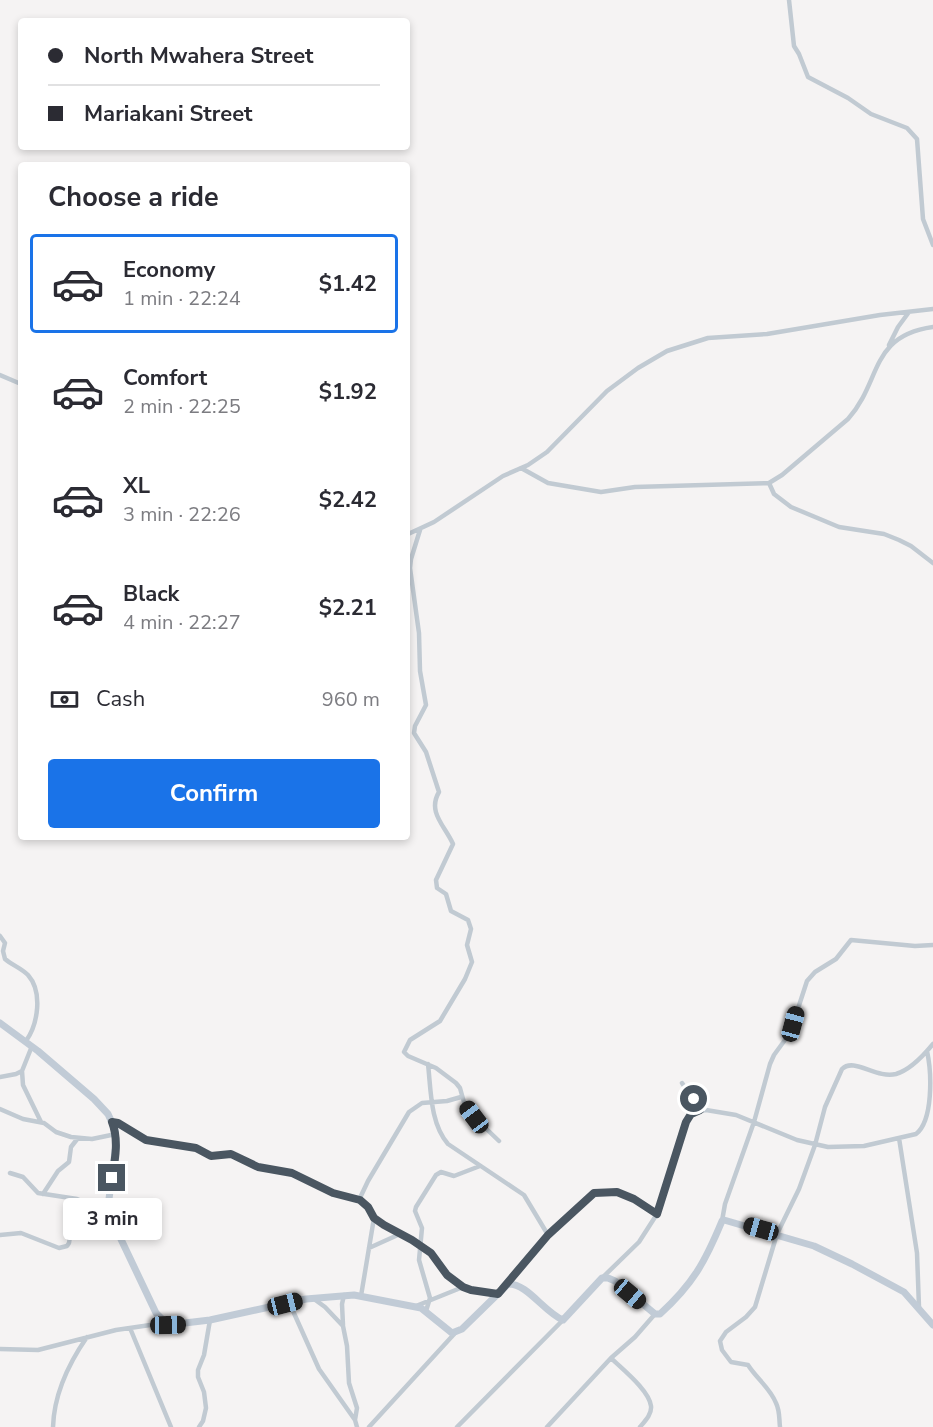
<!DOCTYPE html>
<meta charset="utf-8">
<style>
body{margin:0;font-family:"Nunito Sans",sans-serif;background:#f2f2f3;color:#2b2b33;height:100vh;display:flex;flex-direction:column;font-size:22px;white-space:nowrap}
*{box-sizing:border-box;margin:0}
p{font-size:20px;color:#7c7c81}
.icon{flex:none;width:33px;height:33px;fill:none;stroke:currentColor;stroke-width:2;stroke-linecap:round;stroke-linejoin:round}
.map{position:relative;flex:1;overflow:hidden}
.drawer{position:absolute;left:18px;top:162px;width:392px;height:678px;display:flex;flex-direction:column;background:#fff;border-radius:6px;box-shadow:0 3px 9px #0003}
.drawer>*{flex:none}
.banner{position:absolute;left:18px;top:18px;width:392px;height:132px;border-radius:6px;box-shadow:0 3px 9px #0003;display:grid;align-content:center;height:132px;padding:0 30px;background:#fff}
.end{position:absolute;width:27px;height:27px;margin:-14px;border:8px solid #4a5661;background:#fff;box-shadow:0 0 0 3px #fff}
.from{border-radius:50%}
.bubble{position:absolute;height:42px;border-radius:6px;background:#fff;box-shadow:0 3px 9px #0003;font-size:20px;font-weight:700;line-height:42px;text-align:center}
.car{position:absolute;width:18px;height:36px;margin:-18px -9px;border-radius:8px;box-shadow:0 0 4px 2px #0007;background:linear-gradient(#222 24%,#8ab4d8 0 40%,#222 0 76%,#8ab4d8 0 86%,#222 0)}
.banner b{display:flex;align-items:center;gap:21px;height:57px;font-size:22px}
.banner b+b{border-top:2px solid #e1e1e2}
.banner i{width:15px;height:15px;background:#2b2b33}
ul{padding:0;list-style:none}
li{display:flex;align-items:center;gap:18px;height:99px;margin:0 12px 9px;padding:0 18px;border:3px solid transparent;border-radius:6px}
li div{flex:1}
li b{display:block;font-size:22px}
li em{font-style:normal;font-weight:700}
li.active{border-color:#1a73e8}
li>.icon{width:54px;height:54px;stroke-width:1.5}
h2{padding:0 30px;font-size:27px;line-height:72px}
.pay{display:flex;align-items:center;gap:15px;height:66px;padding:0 30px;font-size:22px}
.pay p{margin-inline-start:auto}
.action{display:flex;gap:12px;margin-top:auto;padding:12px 30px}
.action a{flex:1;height:69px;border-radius:6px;background:#1a73e8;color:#fff;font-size:24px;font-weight:700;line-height:69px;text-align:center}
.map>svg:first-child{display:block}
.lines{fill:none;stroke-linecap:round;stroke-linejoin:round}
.street{stroke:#c1cad2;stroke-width:4.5}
.secondary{stroke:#c1cbd6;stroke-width:7}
.route{stroke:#4a5661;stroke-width:8}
</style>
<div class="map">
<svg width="933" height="1427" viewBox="0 0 933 1427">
<rect width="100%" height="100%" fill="#f5f3f3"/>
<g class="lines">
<!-- street -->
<path class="street" d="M789 0 794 46 799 54 808 77 848 98 871 114 907 128 917 139 923 219 933 245
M889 345 898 327 909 312
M0 375 21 384
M521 468 548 483 601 492 635 487 769 483 782 475 848 419C882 381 869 336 933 327
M769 483 774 494 791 507 839 527 884 534 899 540 911 546 933 563
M420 530 411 559 410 568 419 633 420 671 426 705 415 726 414 733 426 752 439 792C427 812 445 826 453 844L436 880 437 888 446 894 451 911 468 920 471 929 467 945 472 962 465 979 440 1021 410 1040 404 1052 408 1056 436 1068 456 1083 460 1088 465 1106 474 1117 499 1141
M406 535 434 522 503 476 528 465 547 452 607 391 638 368 667 351 708 338 767 334 880 315 933 309
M0 936 5 943 3 951 5 959C12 965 21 968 28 975 43 992 38 1024 26 1041
M32 1046 22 1071 23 1085 41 1122
M428 1064C431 1090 430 1123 448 1144L524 1195 548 1235
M0 1077 16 1074 22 1071
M682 1083 700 1110
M0 1109 23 1119 44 1123 56 1132 71 1137 92 1139 116 1134
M112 1122 118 1123 146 1140 196 1148 211 1156 231 1154 258 1167 298 1175 333 1193 360 1201 368 1207 374 1218 361 1296
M899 1138 917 1253 919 1307
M10 1173 23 1177 38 1193 77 1199 109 1214
M43 1194 58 1171 69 1162 71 1147 78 1138
M359 1200 368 1181 409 1112 422 1103 447 1101 461 1097
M374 1218 431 1253 447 1274 463 1287 471 1290 498 1294
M722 1221 725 1204 754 1122 770 1064 774 1055 790 1033 807 981 815 972 836 959 851 940 915 946 933 945
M0 1235 21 1233 59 1248 67 1246 69 1243 73 1217 82 1211 99 1209
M369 1248 400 1234
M602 1278 639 1242 657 1214 681 1134 689 1117 694 1112 706 1110 736 1115 797 1140 828 1147 864 1146 916 1134C933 1121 932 1074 927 1051
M508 1284 548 1235 594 1193 617 1192 634 1199 657 1214
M314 1299 325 1307 343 1326 347 1346 349 1383 357 1408 355 1420
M285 1304 293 1311 319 1369 355 1420 357 1427
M416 1306 463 1287
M426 1311 430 1298 419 1260 422 1228 415 1211 416 1207 436 1175 441 1172 454 1176 480 1166
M343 1325 342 1304 344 1295
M130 1328 171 1427
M0 1349 38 1350 116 1330 164 1323
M611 1358C622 1369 649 1390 651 1406 652 1414 645 1421 640 1427
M53 1427C54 1394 69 1363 87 1337
M199 1427 203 1421 206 1408 204 1392 198 1377V1370L204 1355 210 1320
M369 1427 456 1332
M457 1427 563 1320
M547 1427 611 1358 635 1337 655 1314
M780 1427C779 1419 780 1411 776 1403 770 1388 757 1379 748 1365L731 1362 722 1350 720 1341 726 1332 746 1317 755 1307 777 1234 799 1189 815 1145 825 1107 842 1069C854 1057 876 1079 896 1074 910 1070 924 1055 933 1044"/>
<!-- secondary -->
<path class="secondary" d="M0 1023 38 1051 94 1099 108 1114 115 1129 116 1144 109 1199V1214L156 1313 168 1325 210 1320 306 1299 354 1295 421 1308 452 1333 462 1329 508 1284C527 1283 544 1312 563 1320L602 1278H608L615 1281 655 1314H660C693 1284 705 1262 722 1221L724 1220 814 1246 852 1264 904 1292 933 1325"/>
</g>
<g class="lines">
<!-- route -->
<path class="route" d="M112 1178C115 1160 119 1140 112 1122L118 1123 146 1140 196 1148 211 1156 231 1154 258 1167 292 1173 333 1193 360 1200 368 1207 374 1218 384 1225 412 1240 431 1253 447 1275 463 1287 471 1290 498 1294 548 1235 594 1193 617 1192 634 1199 657 1214 686 1122 691 1114 700 1110 694 1099"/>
</g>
</svg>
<i class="end from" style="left:694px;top:1099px"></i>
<i class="end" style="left:112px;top:1178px"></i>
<div class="bubble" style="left:63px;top:1198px;width:99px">3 min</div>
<i class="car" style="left:793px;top:1024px;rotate:15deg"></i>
<i class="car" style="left:474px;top:1117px;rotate:323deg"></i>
<i class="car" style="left:761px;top:1229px;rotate:286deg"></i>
<i class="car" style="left:630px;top:1294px;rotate:130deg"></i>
<i class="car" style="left:285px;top:1304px;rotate:76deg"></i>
<i class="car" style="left:168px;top:1325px;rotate:89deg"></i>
<div class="banner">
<b><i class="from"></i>North Mwahera Street</b>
<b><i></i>Mariakani Street</b>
</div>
<section class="drawer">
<h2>Choose a ride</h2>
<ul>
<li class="active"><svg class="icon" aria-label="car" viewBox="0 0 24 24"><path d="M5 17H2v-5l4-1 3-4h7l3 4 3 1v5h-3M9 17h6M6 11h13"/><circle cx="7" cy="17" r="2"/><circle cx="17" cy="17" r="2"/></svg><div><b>Economy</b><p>1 min · 22:24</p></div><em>$1.42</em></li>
<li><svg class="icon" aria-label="car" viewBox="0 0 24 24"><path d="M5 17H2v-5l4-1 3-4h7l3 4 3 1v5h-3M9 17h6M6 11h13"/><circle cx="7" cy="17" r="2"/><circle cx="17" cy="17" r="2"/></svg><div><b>Comfort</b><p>2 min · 22:25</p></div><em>$1.92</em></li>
<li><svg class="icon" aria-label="car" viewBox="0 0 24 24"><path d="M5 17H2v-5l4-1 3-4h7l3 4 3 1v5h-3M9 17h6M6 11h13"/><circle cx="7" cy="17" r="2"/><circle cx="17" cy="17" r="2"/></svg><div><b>XL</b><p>3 min · 22:26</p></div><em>$2.42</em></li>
<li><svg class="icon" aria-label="car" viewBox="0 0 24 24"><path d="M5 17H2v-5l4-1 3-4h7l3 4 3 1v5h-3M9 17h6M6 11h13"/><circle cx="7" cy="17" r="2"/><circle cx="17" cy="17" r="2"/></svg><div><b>Black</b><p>4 min · 22:27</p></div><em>$2.21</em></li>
</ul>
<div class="pay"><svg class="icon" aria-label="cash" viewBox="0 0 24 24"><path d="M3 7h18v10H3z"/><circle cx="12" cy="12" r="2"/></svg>Cash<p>960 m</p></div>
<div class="action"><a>Confirm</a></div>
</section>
</div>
